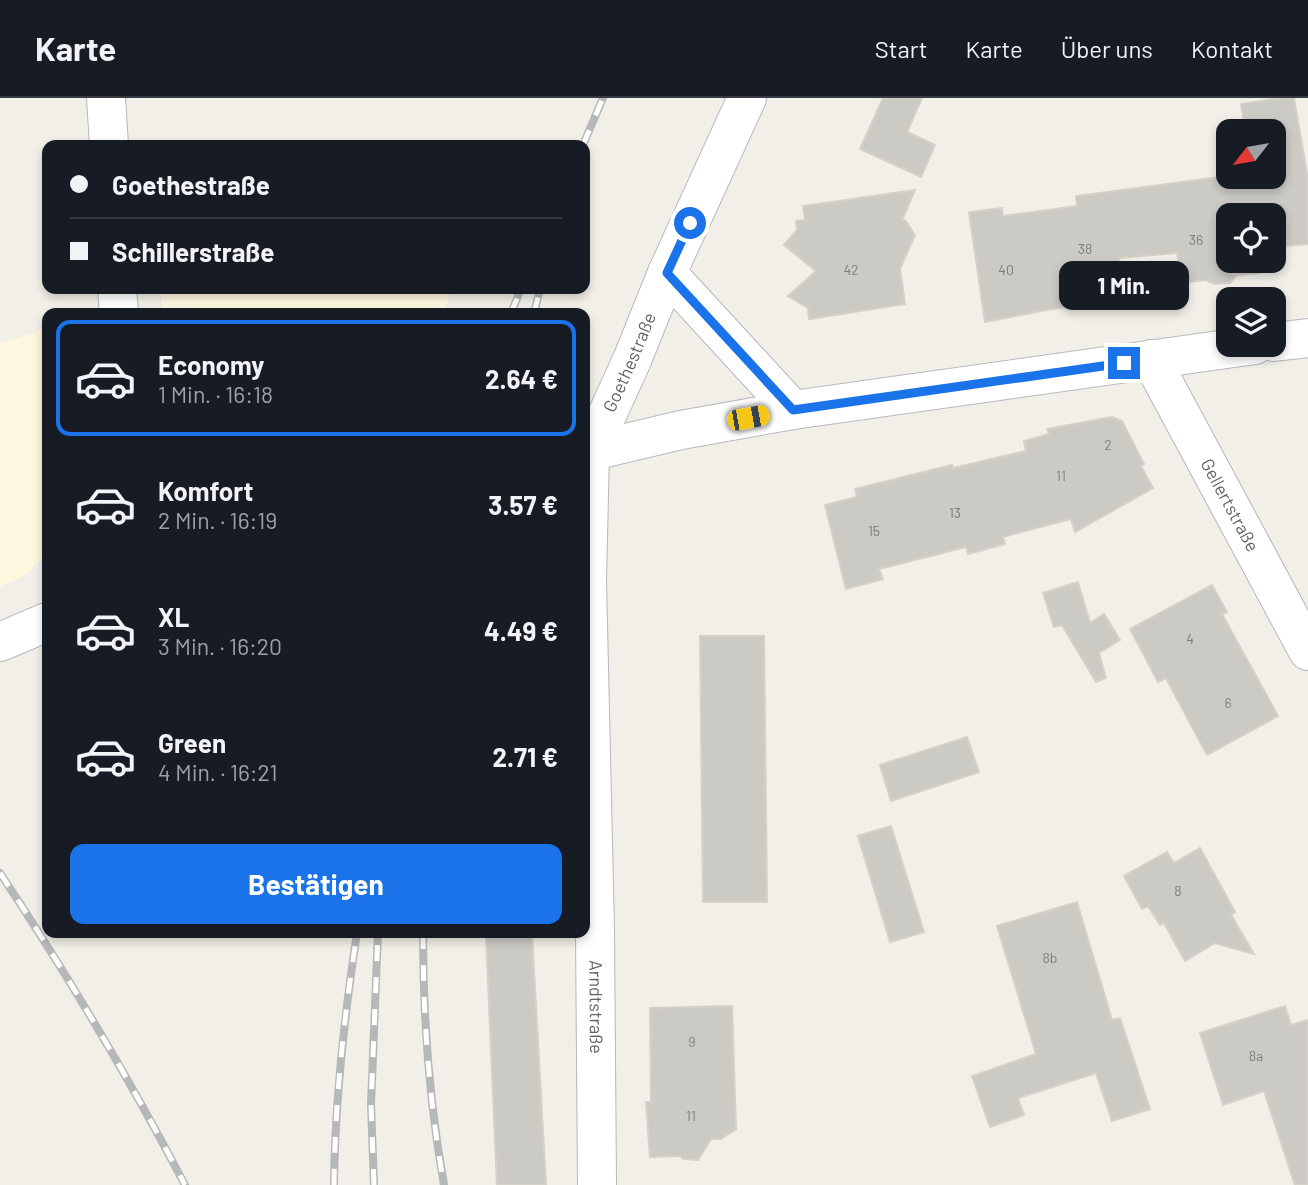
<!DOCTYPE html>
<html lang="de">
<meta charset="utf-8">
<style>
body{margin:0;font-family:Barlow,sans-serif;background:#242831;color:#f1f3f6;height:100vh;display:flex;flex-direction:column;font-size:26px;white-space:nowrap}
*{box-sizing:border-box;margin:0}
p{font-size:23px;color:#9ea1a6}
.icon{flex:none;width:38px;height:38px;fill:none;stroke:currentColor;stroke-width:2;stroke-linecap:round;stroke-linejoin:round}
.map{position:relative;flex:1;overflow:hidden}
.side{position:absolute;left:42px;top:210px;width:548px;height:630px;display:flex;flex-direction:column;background:#171b24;border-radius:14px;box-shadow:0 4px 10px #0003}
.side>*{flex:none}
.hud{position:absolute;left:42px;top:42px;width:548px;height:154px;border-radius:14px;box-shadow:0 4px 10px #0003;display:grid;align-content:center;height:154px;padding:0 28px;background:#171b24}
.needle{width:46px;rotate:239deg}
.tools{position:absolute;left:1216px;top:21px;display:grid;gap:14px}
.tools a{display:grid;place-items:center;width:70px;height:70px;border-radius:14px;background:#171b24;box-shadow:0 4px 10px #0003;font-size:35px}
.end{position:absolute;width:32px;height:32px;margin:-16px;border:9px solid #1a73e8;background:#fff;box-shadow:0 0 0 4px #fff}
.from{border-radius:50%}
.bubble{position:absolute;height:49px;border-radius:14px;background:#171b24;box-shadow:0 4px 10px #0003;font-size:23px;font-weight:700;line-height:49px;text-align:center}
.car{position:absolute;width:21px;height:42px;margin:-21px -10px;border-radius:9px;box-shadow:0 0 5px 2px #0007;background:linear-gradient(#f5c518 24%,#345 0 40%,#f5c518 0 76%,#345 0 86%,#f5c518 0)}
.hud b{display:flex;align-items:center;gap:24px;height:66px;font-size:26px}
.hud b+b{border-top:2px solid #363941}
.hud i{width:18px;height:18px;background:#f1f3f6}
ul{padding:12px 0 0;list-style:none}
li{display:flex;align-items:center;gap:21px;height:116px;margin:0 14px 10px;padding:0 14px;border:4px solid transparent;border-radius:14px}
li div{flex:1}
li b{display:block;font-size:26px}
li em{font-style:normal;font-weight:700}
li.current{border-color:#1a73e8}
li>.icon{width:63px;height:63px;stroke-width:1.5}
.primary-button{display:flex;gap:14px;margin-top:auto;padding:14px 28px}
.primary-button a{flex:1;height:80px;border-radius:14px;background:#1a73e8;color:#fff;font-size:28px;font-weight:700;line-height:80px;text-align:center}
header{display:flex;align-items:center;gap:42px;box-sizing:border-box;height:98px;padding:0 35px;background:#171b24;border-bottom:2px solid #363941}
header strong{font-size:33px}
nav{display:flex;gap:38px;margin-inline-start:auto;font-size:24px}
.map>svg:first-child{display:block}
.commercial{fill:#fef7e0}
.building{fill:#cccac5;stroke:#d6d1c6;stroke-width:2}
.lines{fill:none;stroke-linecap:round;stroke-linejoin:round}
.minor-casing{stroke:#b5b8bc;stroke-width:40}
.secondary-casing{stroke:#b6babf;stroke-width:40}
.minor{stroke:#fff;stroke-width:38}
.secondary{stroke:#fff;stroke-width:38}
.rail-casing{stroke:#b6b7b8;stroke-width:8}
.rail{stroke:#fff;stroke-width:5;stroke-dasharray:16;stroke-linecap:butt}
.route{stroke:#1a73e8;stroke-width:9}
.labels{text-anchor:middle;stroke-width:5;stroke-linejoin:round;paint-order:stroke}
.number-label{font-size:14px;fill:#7a7d7f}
.street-label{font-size:18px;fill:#5f6368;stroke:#fff}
</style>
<header>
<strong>Karte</strong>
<nav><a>Start</a><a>Karte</a><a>Über uns</a><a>Kontakt</a></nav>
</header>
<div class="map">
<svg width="1308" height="1087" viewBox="0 0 1308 1087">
<rect width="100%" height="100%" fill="#f1efe8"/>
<!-- commercial -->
<path class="commercial" d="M160 191H452L444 215H163Z
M47 225V455L26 477 0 489V245L34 235Z"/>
<!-- building -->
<path class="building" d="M883 0H922L907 34 935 47 921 79 860 51Z
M1281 0H1294L1308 81V146L1274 149V117H1228V163H1257L1259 175 1237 177 1230 185 1214 186 1206 182 1181 185 1177 155 1119 160 1122 203 1051 211 985 224 969 114 1002 110 1003 118 1077 108 1076 98 1228 78 1274 79V33H1245L1241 6Z
M915 92 902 122H905L915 137 900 171 905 206 809 221 808 210 788 198 816 173 784 147 797 132 796 123 805 122 803 108Z
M1112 319 1122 323 1144 366 1141 368 1153 390 1075 434 1071 421 1003 439 1005 446 968 456 966 449 879 471 883 481 846 491 825 407 857 399 855 391 952 367 953 370 1026 353 1024 343 1049 336 1047 331Z
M1078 484 1090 525 1104 516 1120 542 1099 555 1106 580 1096 584 1062 527 1054 529 1043 495Z
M1212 487 1227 514 1222 516 1278 618 1207 657 1166 580 1158 584 1130 531Z
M700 538H764L767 804H703Z
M967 639 979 674 891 703 880 667Z
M891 728 924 834 890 844 858 738Z
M1200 750 1235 814 1231 817 1254 856 1215 845 1185 863 1164 825 1160 827 1148 808 1142 811 1124 778 1167 754 1174 765Z
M1077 804 1112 922 1120 920 1150 1011 1112 1023 1096 975 1018 1000 1024 1017 990 1029 972 978 1036 956 997 828Z
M532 837 546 1087H497L486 839Z
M732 908 736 1031 721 1041H711L698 1062 683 1061 680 1058 650 1059 646 1004H651L650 910Z
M1285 908 1291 927 1308 922V1087H1295L1264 993 1223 1007 1200 935Z"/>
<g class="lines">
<defs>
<g id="minor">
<path d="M667 175 793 312"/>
<path id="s1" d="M1151 261 1308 553"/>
<path id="s2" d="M590 354 587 482 595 832 597 1087"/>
</g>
<g id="secondary">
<path d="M106 0 109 47"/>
<path d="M117 191 119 215"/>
<path d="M1274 244 1308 240"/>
<path id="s3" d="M590 354 632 262 667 175 747 0"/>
<path d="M584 355 681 332 793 312 1255 247"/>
<path d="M0 544 47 524"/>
</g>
</defs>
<!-- minor casing -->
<use href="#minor" class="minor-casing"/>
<!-- secondary casing -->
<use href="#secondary" class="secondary-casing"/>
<!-- minor -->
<use href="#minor" class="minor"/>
<!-- secondary -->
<use href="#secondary" class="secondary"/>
<defs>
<path id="rail" d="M583 47 603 0
M511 215 521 191
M534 215 540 191
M0 775C67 876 129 980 185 1087
M423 835C423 920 429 1003 444 1087
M334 1087C335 1000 344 920 357 835
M374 1087 371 1006 378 835"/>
</defs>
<!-- rail casing -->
<use href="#rail" class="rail-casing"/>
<!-- rail -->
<use href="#rail" class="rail"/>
</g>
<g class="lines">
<!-- route -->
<path class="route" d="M690 125 667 175 793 312 1124 265"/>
</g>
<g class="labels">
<!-- number labels -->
<g class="number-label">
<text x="1196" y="147">36</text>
<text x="1085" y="156">38</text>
<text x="851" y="177">42</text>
<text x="1006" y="177">40</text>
<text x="1108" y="352">2</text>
<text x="1061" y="383">11</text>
<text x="955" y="420">13</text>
<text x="874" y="438">15</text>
<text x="1190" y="546">4</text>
<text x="1228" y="610">6</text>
<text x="1178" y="798">8</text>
<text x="1050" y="865">8b</text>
<text x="692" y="949">9</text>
<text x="1256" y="963">8a</text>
<text x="691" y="1023">11</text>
</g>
<!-- street labels -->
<g class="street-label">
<text dy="6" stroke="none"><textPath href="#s3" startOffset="98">Goethestraße</textPath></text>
<text dy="6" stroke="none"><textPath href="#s1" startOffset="166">Gellertstraße</textPath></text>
<text dy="6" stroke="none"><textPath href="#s2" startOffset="555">Arndtstraße</textPath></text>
</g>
</g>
</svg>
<div class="tools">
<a><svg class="needle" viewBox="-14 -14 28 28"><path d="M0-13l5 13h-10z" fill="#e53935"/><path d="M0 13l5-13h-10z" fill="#9ea1a6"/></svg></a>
<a><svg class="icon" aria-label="locate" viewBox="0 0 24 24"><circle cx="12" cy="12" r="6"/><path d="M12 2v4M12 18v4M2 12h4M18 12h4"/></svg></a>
<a><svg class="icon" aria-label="layers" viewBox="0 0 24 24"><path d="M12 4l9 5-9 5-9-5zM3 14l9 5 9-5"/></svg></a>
</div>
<i class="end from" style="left:690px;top:125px"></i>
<i class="end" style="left:1124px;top:265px"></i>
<div class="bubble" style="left:1059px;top:163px;width:130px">1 Min.</div>
<i class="car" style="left:748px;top:320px;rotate:80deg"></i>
<div class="hud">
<b><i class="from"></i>Goethestraße</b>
<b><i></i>Schillerstraße</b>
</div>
<section class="side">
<ul>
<li class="current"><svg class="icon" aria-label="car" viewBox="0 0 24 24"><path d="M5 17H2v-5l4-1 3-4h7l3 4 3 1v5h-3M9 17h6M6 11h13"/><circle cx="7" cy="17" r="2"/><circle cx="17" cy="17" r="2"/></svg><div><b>Economy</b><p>1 Min. · 16:18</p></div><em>2.64 €</em></li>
<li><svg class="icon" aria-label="car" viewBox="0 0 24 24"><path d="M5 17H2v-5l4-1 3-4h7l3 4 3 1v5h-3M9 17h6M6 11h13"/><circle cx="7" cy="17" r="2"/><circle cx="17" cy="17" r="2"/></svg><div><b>Komfort</b><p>2 Min. · 16:19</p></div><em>3.57 €</em></li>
<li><svg class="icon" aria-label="car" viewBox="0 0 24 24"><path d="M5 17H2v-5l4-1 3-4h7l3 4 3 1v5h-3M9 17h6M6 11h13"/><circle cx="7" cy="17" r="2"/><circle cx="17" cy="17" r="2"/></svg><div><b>XL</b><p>3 Min. · 16:20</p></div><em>4.49 €</em></li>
<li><svg class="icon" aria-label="car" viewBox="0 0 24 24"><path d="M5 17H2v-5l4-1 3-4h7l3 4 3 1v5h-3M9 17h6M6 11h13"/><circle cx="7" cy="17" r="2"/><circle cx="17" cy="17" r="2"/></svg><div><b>Green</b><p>4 Min. · 16:21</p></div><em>2.71 €</em></li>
</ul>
<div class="primary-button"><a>Bestätigen</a></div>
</section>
</div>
